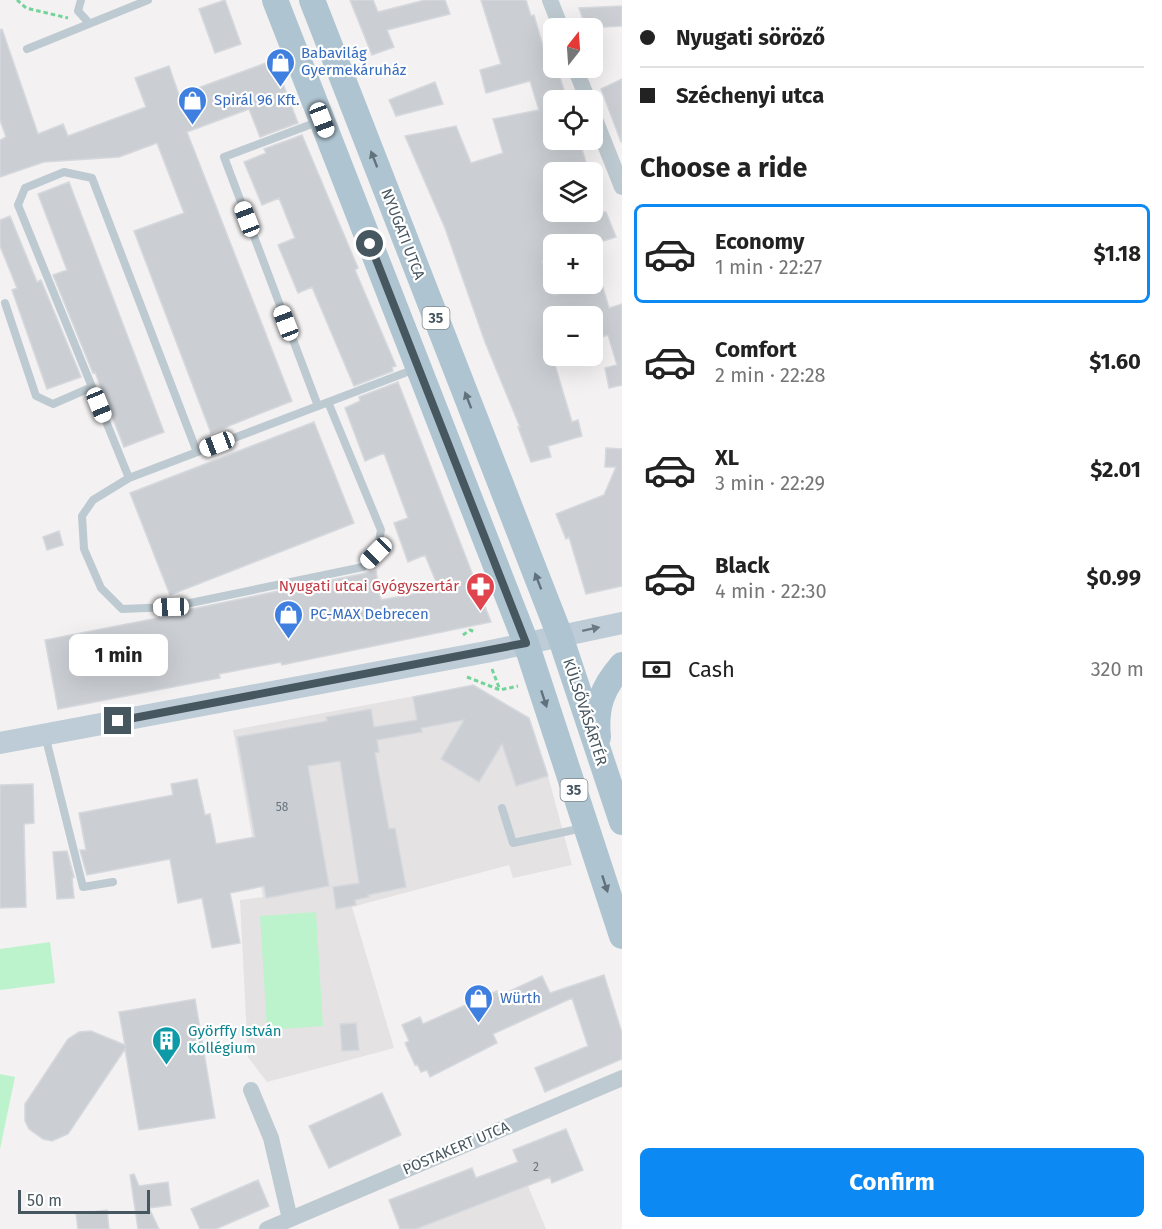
<!DOCTYPE html>
<meta charset="utf-8">
<style>
body{margin:0;font-family:"Fira Sans",sans-serif;background:#f6f6f6;color:#222;height:100vh;display:flex;flex-direction:column;font-size:22px;white-space:nowrap}
*{box-sizing:border-box;margin:0}
p{font-size:20px;color:#767676}
.icon{flex:none;width:33px;height:33px;fill:none;stroke:currentColor;stroke-width:2;stroke-linecap:round;stroke-linejoin:round}
.map{position:relative;flex:1;overflow:hidden}
.drawer{display:flex;flex-direction:column;background:#fff;width:540px}
.drawer>*{flex:none}
.hud{display:grid;align-content:center;height:132px;padding:0 18px;background:#fff}
.needle{width:39px;rotate:17deg}
.fabs{position:absolute;left:543px;top:18px;display:grid;gap:12px}
.fabs a{display:grid;place-items:center;width:60px;height:60px;border-radius:9px;background:#fff;box-shadow:0 6px 24px #0002;font-size:30px}
.scale{position:absolute;left:18px;bottom:15px;width:132px;box-sizing:border-box;padding-left:6px;border:3px solid #475760;border-top:0;font-size:16px;line-height:21px;white-space:nowrap;color:#475760;-webkit-text-stroke:4px #fff;paint-order:stroke}
.end{position:absolute;width:27px;height:27px;margin:-14px;border:8px solid #475760;background:#fff;box-shadow:0 0 0 3px #fff}
.from{border-radius:50%}
.bubble{position:absolute;height:42px;border-radius:9px;background:#fff;box-shadow:0 6px 24px #0002;font-size:20px;font-weight:700;line-height:42px;text-align:center}
.car{position:absolute;width:18px;height:36px;margin:-18px -9px;border-radius:8px;box-shadow:0 0 4px 2px #0007;background:linear-gradient(#fff 24%,#345 0 40%,#fff 0 76%,#345 0 86%,#fff 0)}
.hud b{display:flex;align-items:center;gap:21px;height:57px;font-size:22px}
.hud b+b{border-top:2px solid #e0e0e0}
.hud i{width:15px;height:15px;background:#222}
ul{padding:0;list-style:none}
li{display:flex;align-items:center;gap:18px;height:99px;margin:0 12px 9px;padding:0 6px;border:3px solid transparent;border-radius:9px}
li div{flex:1}
li b{display:block;font-size:22px}
li em{font-style:normal;font-weight:700}
li.current{border-color:#0c89f2}
li>.icon{width:54px;height:54px;stroke-width:1.5}
h2{padding:0 18px;font-size:27px;line-height:72px}
.pay{display:flex;align-items:center;gap:15px;height:66px;padding:0 18px;font-size:22px}
.pay p{margin-inline-start:auto}
.button{display:flex;gap:12px;margin-top:auto;padding:12px 18px}
.button a{flex:1;height:69px;border-radius:9px;background:#0c89f2;color:#fff;font-size:24px;font-weight:700;line-height:69px;text-align:center}
main{display:flex;flex:1;min-height:0}
.map>svg:first-child{display:block}
.education{fill:#e4e2e3}
.green{fill:#bdf3cc}
.building{fill:#cbcfd4;stroke:#d5d8dd;stroke-width:1.5}
.lines{fill:none;stroke-linecap:round;stroke-linejoin:round}
.path{stroke:#72d499;stroke-width:3;stroke-dasharray:4.5 3;stroke-linecap:butt}
.lane{stroke:#becad1;stroke-width:8}
.street{stroke:#becad1;stroke-width:16}
.secondary{stroke:#bdccd6;stroke-width:22}
.primary{stroke:#afc4d1;stroke-width:26}
.oneway{fill:#61727c}
.oneway2{fill:#6a7a83}
.route{stroke:#475760;stroke-width:8}
.labels{text-anchor:middle;stroke-width:4.5;stroke-linejoin:round;paint-order:stroke}
.number-label{font-size:12px;fill:#68757d}
.shield{fill:#fff;stroke:#7e8990;stroke-width:1.5}
.shield-label{font-size:14px;font-weight:bold;fill:#475760}
.shop-label{font-size:15px;fill:#366cbe;stroke:#fff;text-anchor:start}
.street-label{font-size:15px;fill:#475760;stroke:#fff}
.health-label{font-size:15px;fill:#be3a42;stroke:#fff;text-anchor:end}
.culture-label{font-size:15px;fill:#0d838f;stroke:#fff;text-anchor:start}
</style>
<main>
<div class="map">
<svg width="622" height="1229" viewBox="0 0 622 1229">
<rect width="100%" height="100%" fill="#f3f1f1"/>
<!-- education -->
<path class="education" d="M473 685 529 718 548 776 572 865 513 878 509 865 352 907 394 1048 267 1082 248 1057 240 900 263 897 233 730Z
M518 1162 546 1229H400L389 1200 472 1168 476 1178Z"/>
<!-- green -->
<path class="green" d="M316 912 323 1026 267 1030 260 916Z
M50 942 55 983 0 990V949Z
M0 1074 15 1077 0 1149Z"/>
<!-- building -->
<path class="building" d="M225 0 241 44 215 53 199 9Z
M350 0H373L378 12 425 0H445L450 14 387 30 394 47 372 55Z
M481 0H526L531 16 534 15 544 50 548 49 554 62V68H556L559 74 567 100H554V140H579L589 172H554V212H606L616 237 594 244H554V258L542 261 554 295 601 281 609 308 622 304V385L609 388 605 368 617 365 608 335 592 340V316H554V333L546 335 572 422 578 420 582 436 548 446 551 457 531 462 518 427H520L485 342 445 228 405 136 456 126 471 163 503 153 493 119 539 110 530 81 486 93 480 70 501 64Z
M622 6V26L586 28 579 8Z
M2 29 38 134 63 124 68 136 146 107 135 78 169 66 179 95 274 60 298 123 260 137 249 109 187 132 292 401 211 433 134 231 184 213 157 143 119 157 44 162 0 177V140L6 137 0 120V30Z
M622 79V141L621 142 601 89Z
M435 82 443 104 396 116 389 100Z
M302 135 358 268 355 270 396 366 392 367 393 371 354 386 312 287 298 293 278 245 295 238 279 198 262 205 244 162 266 153 264 149Z
M69 182 164 432 124 447 95 372 93 373 53 275 67 270 38 194Z
M10 216 37 282 41 280 81 377 47 389 12 290 17 288 0 246V220Z
M398 382 491 622 282 665 281 662 219 674 220 678 58 709 45 640 178 614 177 612 376 571 381 600 439 589 425 555 408 562 394 523 408 518 384 453 365 461 345 408 360 401 359 397Z
M314 422 354 523 170 595 130 493Z
M606 448 622 449V586L586 594 569 537 566 539 556 514 604 495 616 467H605Z
M59 531 63 545 47 550 43 537Z
M473 685 529 718 548 776 516 786 502 744 479 782 441 759 464 720 421 728 422 732 377 740 379 752 375 753 389 829 395 828 406 887 368 895 369 897 355 900 356 905 336 909 333 887 359 883 340 761 308 766 329 886 266 898 264 886 230 893 240 943 212 948 202 898 178 903 170 859 87 875 80 850H86L79 813 173 795 171 784 197 779 205 815 210 814 216 844 255 837 237 737 327 721 326 717 371 709 374 727 417 720 413 697Z
M33 784 34 823 24 824 26 907 0 908V785Z
M67 851 74 877 72 878 74 898 57 899 53 852Z
M604 975 622 1033V1059L545 1092 535 1068 588 1046 572 998 493 1034 497 1043 430 1077 427 1070 421 1072 417 1064 415 1065 405 1043 409 1041 402 1025 420 1017 423 1024 497 991 499 996 542 976 550 993Z
M195 999 215 1118 139 1130 125 1049 68 1134 52 1141 43 1139 29 1129 25 1121V1104L68 1039 79 1032 91 1031 125 1045 119 1012Z
M356 1023 359 1050 342 1051 340 1024Z
M382 1093 401 1135 329 1168 309 1126Z
M566 1129 583 1170 552 1183 550 1177 416 1229H400L389 1200 472 1168 476 1178 518 1162 513 1150Z
M134 1174 139 1186 168 1182 171 1205 149 1208 159 1229H138L130 1175Z
M258 1180 269 1206 216 1229H200L191 1209Z
M107 1210 109 1229H78L76 1214Z"/>
<g class="lines">
<!-- path -->
<path class="path" d="M17 0 26 8 68 18
M463 635 470 630 475 632
M492 669 500 690
M467 677 500 690 518 686"/>
<!-- lane -->
<path class="lane" d="M81 0 78 11 89 23
M27 49 148 0
M5 303 36 396 53 404 92 387
M328 402 381 530 377 553 363 567 171 607 122 609 101 588 84 549 82 516 93 500 129 478 415 369
M318 406 224 157 320 121
M129 478 18 205 25 188 64 172 92 178 197 452
M45 735 83 887 113 882
M502 808 513 843 583 828"/>
<!-- street -->
<path class="street" d="M550 0 561 28
M575 68 588 100
M592 112 622 187
M251 1090 271 1138 290 1219
M267 1229 622 1078"/>
<!-- secondary -->
<path class="secondary" d="M0 743 486 652 622 623"/>
<!-- primary -->
<path class="primary" d="M275 0 526 643 622 936
M312 0 560 636 622 822
M598 737C595 707 602 688 622 665"/>
</g>
<!-- one-way arrows -->
<defs><path id="oneway-solid" d="M-6-.8H1V-3.2L6.5 0L1 3.2V.8H-6Z" transform="scale(1.5)"/></defs>
<g class="oneway">
<use href="#oneway-solid" transform="translate(374 159) rotate(-111)"/>
<use href="#oneway-solid" transform="translate(468 400) rotate(-111)"/>
<use href="#oneway-solid" transform="translate(538 581) rotate(-111)"/>
<use href="#oneway-solid" transform="translate(544 699) rotate(72)"/>
<use href="#oneway-solid" transform="translate(605 884) rotate(72)"/>
</g>
<use class="oneway2" href="#oneway-solid" transform="translate(591 629) rotate(-12)"/>
<g class="lines">
<!-- route -->
<path class="route" d="M118 721 526 643 370 244"/>
</g>
<!-- icons -->
<defs>
<symbol id="shop-pin" viewBox="-11 -11 22 30"><path d="M0 17L-7.5 6A9.5 9.5 0 1 1 7.5 6Z" fill="#3f7fe0" stroke="#fff"/><path d="M-5-2.5h2.3a2.7 3.5 0 0 1 5.4 0H5L5.5 6h-11ZM-1.5-2.5h3a1.5 2.3 0 0 0-3 0Z" fill="#fff"/></symbol>
<symbol id="pharmacy-pin" viewBox="-11 -11 22 30"><path d="M0 17L-7.5 6A9.5 9.5 0 1 1 7.5 6Z" fill="#e0444e" stroke="#fff"/><path d="M-2-6h4v4h4v4h-4v4h-4v-4h-4v-4h4Z" fill="#fff"/></symbol>
<symbol id="building-pin" viewBox="-11 -11 22 30"><path d="M0 17L-7.5 6A9.5 9.5 0 1 1 7.5 6Z" fill="#0f9aa8" stroke="#fff"/><path d="M-4-6H4V6H1V3H-1V6H-4ZM-2.5-4.3h1.7v1.8h-1.7ZM.8-4.3h1.7v1.8H.8ZM-2.5-1h1.7V.8h-1.7ZM.8-1h1.7V.8H.8Z" fill="#fff"/></symbol>
</defs>
<g fill-rule="evenodd">
<use href="#shop-pin" x="264" y="46" width="33" height="45"/>
<use href="#shop-pin" x="176" y="84" width="33" height="45"/>
<use href="#pharmacy-pin" x="464" y="570" width="33" height="45"/>
<use href="#shop-pin" x="272" y="598" width="33" height="45"/>
<use href="#shop-pin" x="462" y="982" width="33" height="45"/>
<use href="#building-pin" x="150" y="1024" width="33" height="45"/>
</g>
<g class="labels">
<!-- number labels -->
<g class="number-label">
<text x="282" y="811">58</text>
<text x="536" y="1171">2</text>
</g>
<!-- shield labels -->
<g class="shield">
<rect x="422.5" y="307" width="27" height="22" rx="4.5"/>
<rect x="560.5" y="779" width="27" height="22" rx="4.5"/>
</g>
<g class="shield-label">
<text x="436" y="323">35</text>
<text x="574" y="795">35</text>
</g>
<!-- shop labels -->
<g class="shop-label">
<text x="301" y="58">Babavilág<tspan x="301" dy="17">Gyermekáruház</tspan></text>
<text x="214" y="105">Spirál 96 Kft.</text>
<text x="310" y="619">PC-MAX Debrecen</text>
<text x="500" y="1003">Würth</text>
</g>
<!-- street labels -->
<g class="street-label">
<text transform="translate(403 234) rotate(69)" y="5">NYUGATI UTCA</text>
<text transform="translate(585 712) rotate(72)" y="5">KÜLSŐVÁSÁRTÉR</text>
<text transform="translate(456 1148) rotate(-23)" y="5">POSTAKERT UTCA</text>
</g>
<!-- health labels -->
<g class="health-label">
<text x="459" y="591">Nyugati utcai Gyógyszertár</text>
</g>
<!-- culture labels -->
<g class="culture-label">
<text x="188" y="1036">Györffy István<tspan x="188" dy="17">Kollégium</tspan></text>
</g>
</g>
</svg>
<div class="fabs">
<a><svg class="needle" viewBox="-14 -14 28 28"><path d="M0-13l5 13h-10z" fill="#e53935"/><path d="M0 13l5-13h-10z" fill="#767676"/></svg></a>
<a><svg class="icon" aria-label="locate" viewBox="0 0 24 24"><circle cx="12" cy="12" r="6"/><path d="M12 2v4M12 18v4M2 12h4M18 12h4"/></svg></a>
<a><svg class="icon" aria-label="layers" viewBox="0 0 24 24"><path d="M12 4l9 5-9 5-9-5zM3 14l9 5 9-5"/></svg></a>
<a>+</a>
<a>−</a>
</div>
<div class="scale">50 m</div>
<i class="end from" style="left:370px;top:244px"></i>
<i class="end" style="left:118px;top:721px"></i>
<div class="bubble" style="left:69px;top:634px;width:99px">1 min</div>
<i class="car" style="left:322px;top:120px;rotate:159deg"></i>
<i class="car" style="left:247px;top:219px;rotate:339deg"></i>
<i class="car" style="left:286px;top:323px;rotate:339deg"></i>
<i class="car" style="left:99px;top:405px;rotate:158deg"></i>
<i class="car" style="left:217px;top:444px;rotate:249deg"></i>
<i class="car" style="left:376px;top:553px;rotate:225deg"></i>
<i class="car" style="left:171px;top:607px;rotate:268deg"></i>
</div>
<section class="drawer">
<div class="hud">
<b><i class="from"></i>Nyugati söröző</b>
<b><i></i>Széchenyi utca</b>
</div>
<h2>Choose a ride</h2>
<ul>
<li class="current"><svg class="icon" aria-label="car" viewBox="0 0 24 24"><path d="M5 17H2v-5l4-1 3-4h7l3 4 3 1v5h-3M9 17h6M6 11h13"/><circle cx="7" cy="17" r="2"/><circle cx="17" cy="17" r="2"/></svg><div><b>Economy</b><p>1 min · 22:27</p></div><em>$1.18</em></li>
<li><svg class="icon" aria-label="car" viewBox="0 0 24 24"><path d="M5 17H2v-5l4-1 3-4h7l3 4 3 1v5h-3M9 17h6M6 11h13"/><circle cx="7" cy="17" r="2"/><circle cx="17" cy="17" r="2"/></svg><div><b>Comfort</b><p>2 min · 22:28</p></div><em>$1.60</em></li>
<li><svg class="icon" aria-label="car" viewBox="0 0 24 24"><path d="M5 17H2v-5l4-1 3-4h7l3 4 3 1v5h-3M9 17h6M6 11h13"/><circle cx="7" cy="17" r="2"/><circle cx="17" cy="17" r="2"/></svg><div><b>XL</b><p>3 min · 22:29</p></div><em>$2.01</em></li>
<li><svg class="icon" aria-label="car" viewBox="0 0 24 24"><path d="M5 17H2v-5l4-1 3-4h7l3 4 3 1v5h-3M9 17h6M6 11h13"/><circle cx="7" cy="17" r="2"/><circle cx="17" cy="17" r="2"/></svg><div><b>Black</b><p>4 min · 22:30</p></div><em>$0.99</em></li>
</ul>
<div class="pay"><svg class="icon" aria-label="cash" viewBox="0 0 24 24"><path d="M3 7h18v10H3z"/><circle cx="12" cy="12" r="2"/></svg>Cash<p>320 m</p></div>
<div class="button"><a>Confirm</a></div>
</section>
</main>
